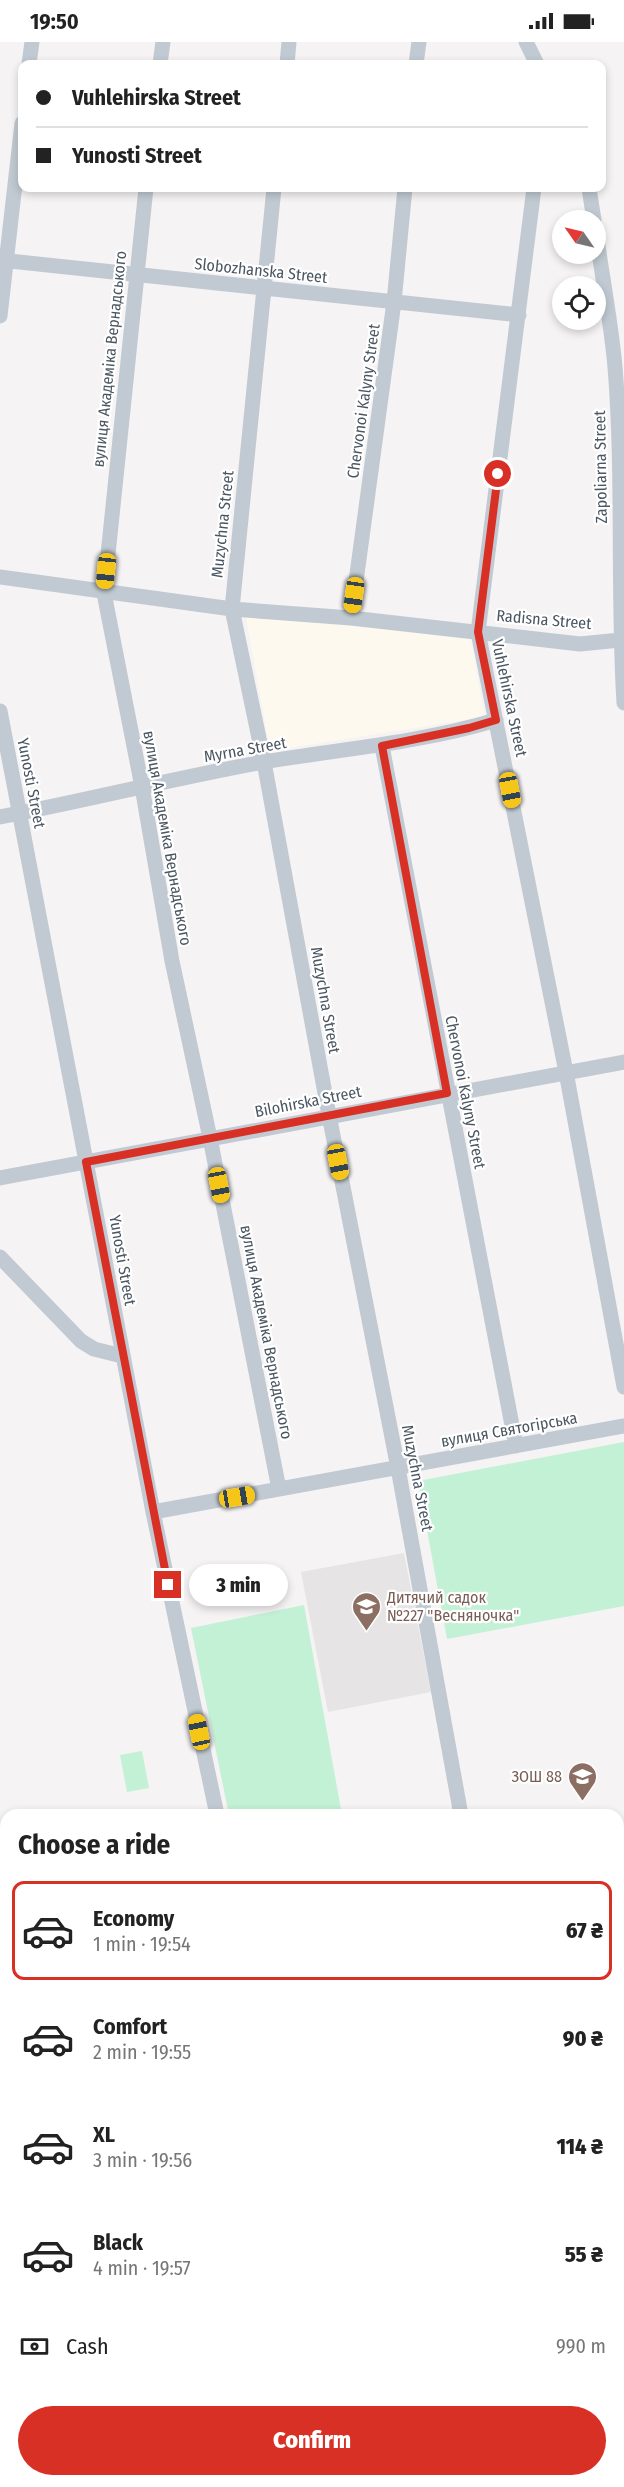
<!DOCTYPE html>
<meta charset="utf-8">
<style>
body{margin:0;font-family:"Fira Sans Condensed",sans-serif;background:#f2f2f2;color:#222;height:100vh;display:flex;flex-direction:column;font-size:22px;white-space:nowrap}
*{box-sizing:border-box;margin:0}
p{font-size:20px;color:#767676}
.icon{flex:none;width:33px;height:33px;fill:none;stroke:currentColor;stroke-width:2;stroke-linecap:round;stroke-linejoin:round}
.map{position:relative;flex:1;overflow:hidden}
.panel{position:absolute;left:0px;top:1767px;width:624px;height:678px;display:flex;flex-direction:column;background:#fff;border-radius:18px 18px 0 0;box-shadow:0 3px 9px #0003}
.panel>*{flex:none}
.guide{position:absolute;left:18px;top:18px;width:588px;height:132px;border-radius:12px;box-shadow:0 3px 9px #0003;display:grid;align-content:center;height:132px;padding:0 18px;background:#fff}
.needle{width:39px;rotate:304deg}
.controls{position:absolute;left:552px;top:168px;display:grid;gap:12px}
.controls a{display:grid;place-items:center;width:54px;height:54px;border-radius:50%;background:#fff;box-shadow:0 3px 9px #0003;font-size:30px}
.end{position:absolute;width:27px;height:27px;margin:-14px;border:8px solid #d93025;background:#fff;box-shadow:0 0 0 3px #fff}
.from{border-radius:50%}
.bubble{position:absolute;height:42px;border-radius:21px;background:#fff;box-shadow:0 3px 9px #0003;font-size:20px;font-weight:800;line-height:42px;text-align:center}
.car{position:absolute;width:18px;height:36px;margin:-18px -9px;border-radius:8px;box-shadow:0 0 4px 2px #0007;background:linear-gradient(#f5c518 24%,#345 0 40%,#f5c518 0 76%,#345 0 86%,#f5c518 0)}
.guide b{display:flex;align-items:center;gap:21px;height:57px;font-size:22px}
.guide b+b{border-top:2px solid #e0e0e0}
.guide i{width:15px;height:15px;background:#222}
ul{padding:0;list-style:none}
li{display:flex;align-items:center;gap:18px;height:99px;margin:0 12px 9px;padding:0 6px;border:3px solid transparent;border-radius:12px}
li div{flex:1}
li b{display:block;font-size:22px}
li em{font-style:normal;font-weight:800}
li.on{border-color:#d93025}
li>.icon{width:54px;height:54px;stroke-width:1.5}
h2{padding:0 18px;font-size:27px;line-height:72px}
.pay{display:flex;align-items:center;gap:15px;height:66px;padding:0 18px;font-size:22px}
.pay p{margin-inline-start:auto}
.primary-button{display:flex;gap:12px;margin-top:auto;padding:12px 18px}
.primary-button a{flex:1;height:69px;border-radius:36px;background:#d93025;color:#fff;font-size:24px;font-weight:800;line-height:69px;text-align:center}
.status{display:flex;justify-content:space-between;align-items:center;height:42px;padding:0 30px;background:#fff;direction:ltr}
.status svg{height:16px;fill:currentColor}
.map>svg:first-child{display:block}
.commercial{fill:#fdf9ef}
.education{fill:#e6e4e5}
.green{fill:#c3f1d5}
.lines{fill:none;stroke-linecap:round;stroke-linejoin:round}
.minor{stroke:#c1cad2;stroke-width:15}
.route{stroke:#d93025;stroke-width:8}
.labels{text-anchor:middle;stroke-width:4.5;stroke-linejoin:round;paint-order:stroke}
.street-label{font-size:16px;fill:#4a5661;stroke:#fff}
.education-label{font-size:16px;fill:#785e54;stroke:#fff;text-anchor:start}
</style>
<div class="status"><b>19:50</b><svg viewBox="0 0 49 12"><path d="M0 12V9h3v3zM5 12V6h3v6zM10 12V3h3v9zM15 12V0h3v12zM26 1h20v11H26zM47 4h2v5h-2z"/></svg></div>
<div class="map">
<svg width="624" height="2445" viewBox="0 0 624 2445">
<rect width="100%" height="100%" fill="#f5f3f3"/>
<!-- commercial -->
<path class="commercial" d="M246 575 470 593 485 675 270 709Z"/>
<!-- education -->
<path class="education" d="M404 1511 431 1650 328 1670 301 1530Z"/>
<!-- green -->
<path class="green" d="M624 1400V1564L447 1597 418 1439Z
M304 1563 342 1773H229L191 1586Z
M142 1709 149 1746 127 1750 120 1713Z"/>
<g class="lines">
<!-- minor -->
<path class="minor" d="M526 0 537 22
M29 22 32 0
M160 22 163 0
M287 22 289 0
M416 22 419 0
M146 146 104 551 142 745 172 919 210 1096 279 1447
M274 146 232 567 264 720 329 1073 398 1426 461 1773
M534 146 478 590 566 1030 624 1345
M589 146 594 178
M596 190C602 234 611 280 615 325 624 436 617 549 624 661
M0 218 519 273
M0 274 22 81
M0 535 232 567 351 576 580 602 620 598
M351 576 394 260 405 146
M0 669 153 1470 217 1773
M382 704 516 1404
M0 775C88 758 175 736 263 720 341 707 420 701 496 678
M0 1136 624 1020
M0 1215 81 1299 94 1307 122 1314
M153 1470 624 1384
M0 1843 6 1841
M618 1903 624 1899
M0 2032 6 2062
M0 2204 6 2203
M618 2383 624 2376
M82 2439 83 2445
M208 2439 209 2445
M341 2439V2445
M592 2439V2445
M520 2445 547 2439"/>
</g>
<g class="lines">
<!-- route -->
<path class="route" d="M168 1543 86 1120 447 1051 382 704 469 686 496 678 478 590 498 432"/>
</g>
<!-- icons -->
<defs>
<symbol id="school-pin" viewBox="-11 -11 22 30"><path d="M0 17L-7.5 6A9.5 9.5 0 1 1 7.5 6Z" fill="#8d6e63" stroke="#fff"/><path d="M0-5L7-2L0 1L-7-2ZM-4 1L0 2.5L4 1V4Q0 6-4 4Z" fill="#fff"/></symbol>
</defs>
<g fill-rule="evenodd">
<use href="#school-pin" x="350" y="1548" width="33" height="45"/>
<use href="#school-pin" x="566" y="1718" width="33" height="45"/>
</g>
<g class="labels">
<!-- street labels -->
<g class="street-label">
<text transform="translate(261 228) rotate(6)" y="6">Slobozhanska Street</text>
<text transform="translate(109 317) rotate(-84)" y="6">вулиця Академіка Вернадського</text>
<text transform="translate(363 359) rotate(-82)" y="6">Chervonoi Kalyny Street</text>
<text transform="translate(600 425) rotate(-91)" y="6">Zapoliarna Street</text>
<text transform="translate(222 482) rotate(-84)" y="6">Muzychna Street</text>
<text transform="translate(544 577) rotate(5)" y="6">Radisna Street</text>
<text transform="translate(510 656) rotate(78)" y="6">Vuhlehirska Street</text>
<text transform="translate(245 707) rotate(-10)" y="6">Myrna Street</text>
<text transform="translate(32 741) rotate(79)" y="6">Yunosti Street</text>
<text transform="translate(168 796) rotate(80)" y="6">вулиця Академіка Вернадського</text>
<text transform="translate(326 958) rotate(80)" y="6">Muzychna Street</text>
<text transform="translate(466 1050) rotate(79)" y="6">Chervonoi Kalyny Street</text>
<text transform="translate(308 1059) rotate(-11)" y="6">Bilohirska Street</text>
<text transform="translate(123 1218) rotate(80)" y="6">Yunosti Street</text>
<text transform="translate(267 1290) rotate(79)" y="6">вулиця Академіка Вернадського</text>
<text transform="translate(509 1387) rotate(-10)" y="6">вулиця Святогірська</text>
<text transform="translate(418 1436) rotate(79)" y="6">Muzychna Street</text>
</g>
<!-- education labels -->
<g class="education-label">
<text x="387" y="1561">Дитячий садок<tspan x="387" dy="18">№227 "Весняночка"</tspan></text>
<text x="562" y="1740" text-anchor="end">ЗОШ 88</text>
</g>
</g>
</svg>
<div class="controls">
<a><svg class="needle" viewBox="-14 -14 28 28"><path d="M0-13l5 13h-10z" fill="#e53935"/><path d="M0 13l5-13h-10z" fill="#767676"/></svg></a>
<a><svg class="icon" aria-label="locate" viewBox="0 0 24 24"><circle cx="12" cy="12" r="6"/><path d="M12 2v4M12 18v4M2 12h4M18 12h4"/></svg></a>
</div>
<i class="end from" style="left:498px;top:432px"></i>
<i class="end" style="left:168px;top:1543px"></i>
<div class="bubble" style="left:189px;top:1522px;width:99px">3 min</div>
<i class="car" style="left:106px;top:529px;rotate:186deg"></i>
<i class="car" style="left:354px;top:553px;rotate:188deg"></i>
<i class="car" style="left:510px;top:748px;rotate:169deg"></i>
<i class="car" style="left:338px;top:1120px;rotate:169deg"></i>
<i class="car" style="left:219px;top:1143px;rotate:169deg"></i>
<i class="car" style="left:237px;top:1455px;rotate:80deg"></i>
<i class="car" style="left:199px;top:1690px;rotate:348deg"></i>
<div class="guide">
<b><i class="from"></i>Vuhlehirska Street</b>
<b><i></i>Yunosti Street</b>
</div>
<section class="panel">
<h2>Choose a ride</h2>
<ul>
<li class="on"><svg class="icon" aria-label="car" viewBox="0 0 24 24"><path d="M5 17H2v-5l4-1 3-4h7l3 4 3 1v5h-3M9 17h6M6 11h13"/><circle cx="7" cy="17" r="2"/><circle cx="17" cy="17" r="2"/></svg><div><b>Economy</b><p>1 min · 19:54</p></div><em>67 ₴</em></li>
<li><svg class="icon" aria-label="car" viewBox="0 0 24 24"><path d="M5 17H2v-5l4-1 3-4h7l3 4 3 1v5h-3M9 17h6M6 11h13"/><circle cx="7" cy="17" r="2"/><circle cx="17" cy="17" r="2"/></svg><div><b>Comfort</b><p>2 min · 19:55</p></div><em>90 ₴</em></li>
<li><svg class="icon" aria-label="car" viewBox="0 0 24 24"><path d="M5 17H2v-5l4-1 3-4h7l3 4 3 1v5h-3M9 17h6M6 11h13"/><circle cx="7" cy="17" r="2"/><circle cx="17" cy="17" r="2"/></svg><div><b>XL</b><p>3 min · 19:56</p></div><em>114 ₴</em></li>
<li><svg class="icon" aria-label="car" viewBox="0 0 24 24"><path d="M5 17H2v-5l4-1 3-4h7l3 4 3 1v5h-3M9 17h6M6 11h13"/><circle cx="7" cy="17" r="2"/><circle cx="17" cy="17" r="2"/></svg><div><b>Black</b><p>4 min · 19:57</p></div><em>55 ₴</em></li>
</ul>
<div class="pay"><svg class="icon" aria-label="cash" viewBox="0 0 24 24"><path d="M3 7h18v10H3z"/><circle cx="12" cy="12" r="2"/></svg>Cash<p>990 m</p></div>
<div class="primary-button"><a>Confirm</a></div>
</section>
</div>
